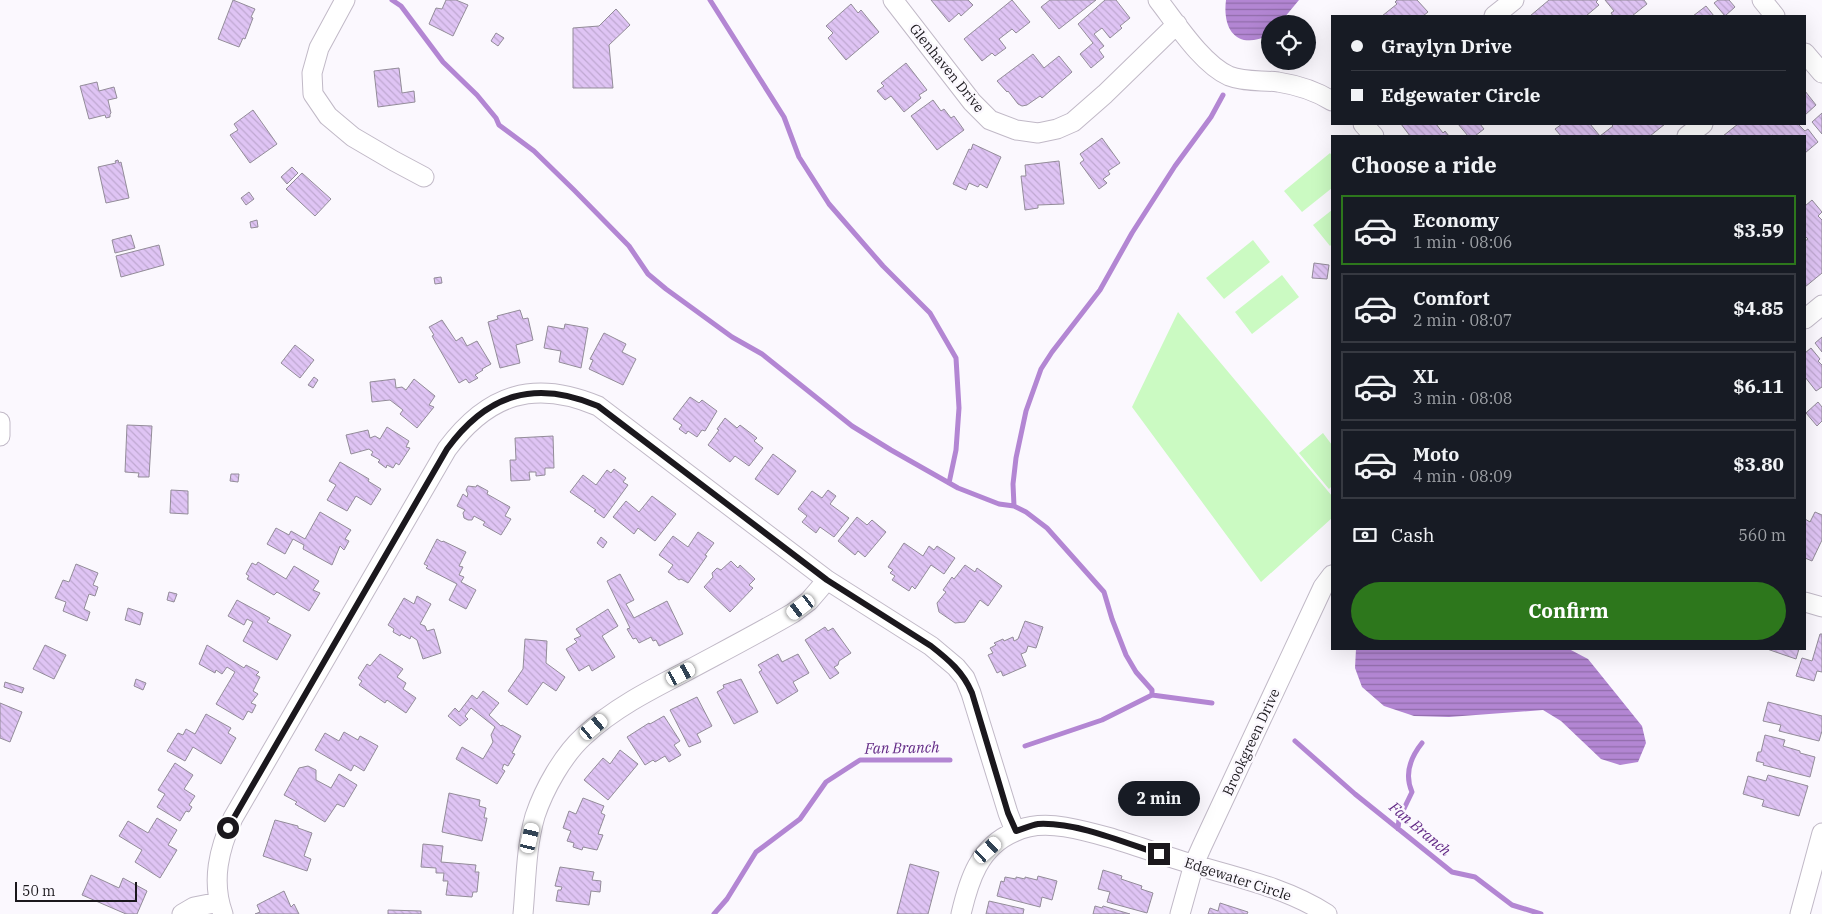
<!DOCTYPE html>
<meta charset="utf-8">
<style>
body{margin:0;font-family:"IBM Plex Serif",serif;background:#20242c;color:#f1f3f6;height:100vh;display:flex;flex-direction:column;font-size:19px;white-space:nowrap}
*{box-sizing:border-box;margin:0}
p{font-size:16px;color:#9ea1a6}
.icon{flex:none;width:28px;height:28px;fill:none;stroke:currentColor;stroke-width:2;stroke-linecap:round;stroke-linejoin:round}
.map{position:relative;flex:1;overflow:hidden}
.side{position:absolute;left:1331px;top:135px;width:475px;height:515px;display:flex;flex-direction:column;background:#171b24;border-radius:0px;box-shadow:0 5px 20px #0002}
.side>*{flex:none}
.banner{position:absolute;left:1331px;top:15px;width:475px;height:110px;border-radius:0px;box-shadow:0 5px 20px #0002;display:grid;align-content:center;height:110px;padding:0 20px;background:#171b24}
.controls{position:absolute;left:1261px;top:15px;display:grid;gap:10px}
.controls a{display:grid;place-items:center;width:55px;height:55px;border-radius:50%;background:#171b24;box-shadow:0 5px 20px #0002;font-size:25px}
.scale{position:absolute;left:15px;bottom:12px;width:122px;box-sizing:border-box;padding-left:5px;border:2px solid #1b181d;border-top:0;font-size:14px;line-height:18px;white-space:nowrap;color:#1b181d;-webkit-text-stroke:4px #fbf8fe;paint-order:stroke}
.end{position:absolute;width:22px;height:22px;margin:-11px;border:6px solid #1b181d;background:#fff;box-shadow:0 0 0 2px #fff}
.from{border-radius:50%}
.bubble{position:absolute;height:35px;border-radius:18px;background:#171b24;box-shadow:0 5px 20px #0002;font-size:16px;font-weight:700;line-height:35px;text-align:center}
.car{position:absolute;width:15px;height:30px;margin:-15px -8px;border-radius:6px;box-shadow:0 0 4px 1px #0007;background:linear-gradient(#fff 24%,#345 0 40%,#fff 0 76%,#345 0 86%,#fff 0)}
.banner b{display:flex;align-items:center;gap:18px;height:48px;font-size:19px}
.banner b+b{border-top:1px solid #363941}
.banner i{width:12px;height:12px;background:#f1f3f6}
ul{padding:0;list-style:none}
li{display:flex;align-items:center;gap:15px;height:70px;margin:0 10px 8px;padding:0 10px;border:2px solid #363941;border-radius:0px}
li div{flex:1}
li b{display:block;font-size:19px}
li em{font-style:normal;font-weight:700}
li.current{border-color:#2d771c}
li>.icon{width:45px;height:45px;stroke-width:1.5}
h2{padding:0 20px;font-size:22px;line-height:60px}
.pay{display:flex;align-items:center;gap:12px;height:55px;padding:0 20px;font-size:19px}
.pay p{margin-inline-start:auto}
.primary-button{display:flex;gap:10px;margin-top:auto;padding:10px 20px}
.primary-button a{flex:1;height:58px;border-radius:30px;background:#2d771c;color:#fff;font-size:20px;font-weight:700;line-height:58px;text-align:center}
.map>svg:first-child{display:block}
.garden{fill:#cbfac2}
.water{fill:url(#water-rules)}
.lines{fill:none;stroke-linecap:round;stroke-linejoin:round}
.stream{stroke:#b386d3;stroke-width:5}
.building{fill:url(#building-back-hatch);stroke:#938c99}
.minor-casing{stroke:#c1b9c7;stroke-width:21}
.minor{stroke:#fff;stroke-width:19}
.route{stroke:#1b181d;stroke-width:6}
.labels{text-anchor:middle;stroke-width:5;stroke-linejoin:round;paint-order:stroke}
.street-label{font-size:14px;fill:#1b181d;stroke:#fbf8fe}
.water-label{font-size:15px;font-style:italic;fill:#632a86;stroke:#fbf8fe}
</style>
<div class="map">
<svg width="1822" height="914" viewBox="0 0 1822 914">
<defs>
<pattern id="water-rules" width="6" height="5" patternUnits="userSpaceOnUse" patternTransform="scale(1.25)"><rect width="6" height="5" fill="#b386d3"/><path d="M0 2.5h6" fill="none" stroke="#916dab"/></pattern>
<pattern id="building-back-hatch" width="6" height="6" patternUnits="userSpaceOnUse" patternTransform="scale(1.25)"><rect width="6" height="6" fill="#dfc4f4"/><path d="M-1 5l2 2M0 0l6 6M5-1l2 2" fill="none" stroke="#bfa8d1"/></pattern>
</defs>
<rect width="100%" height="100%" fill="#fbf8fe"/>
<!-- garden -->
<path class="garden" d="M1330 153 1332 156V188L1302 212 1284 191Z
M1332 210V244L1330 246 1313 225Z
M1253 240 1270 262 1224 299 1206 278Z
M1282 275 1299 297 1252 334 1235 312Z
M1178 312 1332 496V518L1261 582 1132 407Z
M1323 433 1332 445V486L1329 489 1299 453Z"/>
<!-- water -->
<path class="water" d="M1226 0H1299L1279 24H1270L1269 35C1239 50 1222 32 1226 0Z
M1356 649H1569L1588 659 1642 726 1646 743 1638 762 1620 765 1601 759 1561 721 1543 710 1449 717 1414 716 1384 706 1362 687 1355 668Z"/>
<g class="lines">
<!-- stream -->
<path class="stream" d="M392 0 401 6 443 62 477 95 496 118 499 125 534 151 574 190 629 246 648 274 666 289 732 337 762 354 852 426 891 450 958 488 999 504 1014 506 1026 512 1047 528 1104 592 1112 619 1126 655 1136 672 1152 690V695
M710 0 784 117 799 157 829 204 883 266 930 313 956 358 959 408 956 450 949 483
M1014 506 1013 484 1016 458 1026 411 1041 369 1052 352 1100 290 1132 233 1175 166 1211 117 1223 95
M1295 741 1355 794 1452 872 1475 877 1512 905 1541 914
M1025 746 1102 720 1152 695 1212 703
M1398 829 1399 819 1412 792C1404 774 1410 758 1422 743
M714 914 727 899 756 852 800 819 826 782 860 760H950"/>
</g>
<!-- building -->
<path class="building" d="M233 0 255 9 251 17 253 18 245 39 243 38 239 47 218 39Z
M446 0H456L468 5 453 36 429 24 436 8 442 9Z
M931 0H968L973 5 961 16 959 13 949 22Z
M1012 0 1030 22 1016 33 1012 29 999 39 1006 48 995 56 992 53 982 61 964 39Z
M1050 0H1096L1059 29 1041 7Z
M1105 0H1116L1130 18 1120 26 1122 28 1110 38 1102 28 1094 34 1104 46 1099 50 1104 57 1091 68 1080 54 1093 43 1078 24Z
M1397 0H1417L1428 12 1423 16H1382L1397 4 1395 2Z
M1549 0H1598L1596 2 1599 5 1586 16H1530Z
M1605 0H1644L1647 4 1632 16H1613L1611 13 1614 11Z
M1718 0H1729L1735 7 1725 16 1714 3Z
M851 4 858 13 861 10 879 32 846 60 828 38 833 33 826 26Z
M1706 6 1714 16H1693Z
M616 9 630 25 609 45 613 88H573V28L599 26Z
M496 33 504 38 498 46 491 41Z
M1033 54 1044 68 1059 56 1072 72 1042 98 1040 96 1027 105 1022 106 1018 104 1008 91 1007 92 997 81Z
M906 63 927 90 919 95 921 98 904 112 891 96 885 100 877 91 884 86 881 83Z
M399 68 402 93 414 91 415 102 378 107 374 71Z
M97 82 99 91 114 87 117 98 108 100 111 113 110 114V117L106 118 105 115 89 119 80 86Z
M1805 91 1816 105 1805 115Z
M933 100 941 111 944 109 951 118 954 116 964 130 937 150 911 116Z
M253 110 277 144 250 163 230 135 238 130 234 124Z
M1822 113V134L1812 122Z
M1401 124H1436L1443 133 1445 131 1449 136H1410Z
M1458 124H1480L1484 129 1475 136H1468Z
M1562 124H1590L1600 136 1613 126 1611 124H1665L1650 136H1561L1555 129Z
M1738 124H1798L1805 131 1808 129 1818 142 1805 153V136H1774L1773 135 1771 136H1723Z
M1102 138 1120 163 1108 171 1110 174 1103 179 1107 183 1099 189 1080 163 1084 160 1080 154Z
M973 144 1001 157 987 188 980 184 978 187 969 183 966 190 953 184 969 149 971 150Z
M118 160 119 163 121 162 129 198 106 203 98 167 116 163 115 161Z
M1059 161 1064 204 1038 205V208L1025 210 1021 176H1026L1025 165Z
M292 167 298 173 287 184 281 177Z
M302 173 331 199 315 216 286 189Z
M249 192 254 199 246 205 241 198Z
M1812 200 1822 212 1818 216 1822 220V273L1805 287V241L1808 239 1805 236V206Z
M257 220 258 227 251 228 250 222Z
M131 235 135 248 115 253 112 240Z
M159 245 164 265 121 277 116 256Z
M1314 263 1329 265 1327 279 1312 278Z
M441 277 442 283 435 284 434 278Z
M520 310 523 319 528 318 533 340 516 345 520 363 500 368 488 322 498 319 497 316Z
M442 320 456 341 462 337 467 346 477 341 491 364 482 369 483 370 475 375 478 378 469 383 466 379 459 383 432 336 434 335 429 327Z
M565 324 588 328 581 368 559 362 561 351 544 348 548 326 564 329Z
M604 333 626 344 622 352 636 359 623 385 589 369 593 360 590 359Z
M1822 337V352L1815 343Z
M295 345 314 360 300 378 281 363Z
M1811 348 1820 359 1818 361 1822 365V387L1816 391 1805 377V353Z
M314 377 318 380 313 388 308 385Z
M395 379 396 388 402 387 406 390 414 379 435 396 429 405 434 407 417 428 400 414 403 410 390 400 372 402 370 382Z
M690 397 699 403 702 400 717 411 705 431 702 430 697 437 688 431 686 434 679 429 682 425 673 419Z
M1818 402 1822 407V421L1817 426 1806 413Z
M725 418 737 428 740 425 757 438 754 441 763 448 749 466 735 456 730 462 708 445 719 430 717 429Z
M127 425 152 426 149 477H138L139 473 125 472Z
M387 427 409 441 406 447 410 448 399 465 396 463 393 468 387 465 386 468 378 462 380 460 371 455 373 452 369 449 351 454 346 435 368 430 370 438 375 436 380 439Z
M553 436 554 468H545V475L536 476V472H529L530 480 511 481 510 460H516L515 438Z
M773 454 796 471 778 495 755 479Z
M340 462 369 479 368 481 381 489 371 505 356 496 347 511 327 500 336 485 329 481Z
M614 469 626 478 623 482 628 485 604 518 594 511 596 510 570 492 583 475 596 485 607 470 611 473Z
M231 474H239L238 482 230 481Z
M477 485 488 491 487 494 510 507 505 516 511 519 501 535 483 525 485 522 474 516 472 520H468L464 518 463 513 465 510 457 506 463 494 467 497 468 494 466 490 468 486 476 487Z
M171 490 188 491V514L170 513Z
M828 490 836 496 830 504 849 518 834 537 820 527 816 533 802 522 807 516 798 509 812 491 822 498Z
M652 496 676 514 655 541 638 528 634 534 613 517 626 501 639 512Z
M320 512 351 530 345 539 349 541 344 550 340 546 332 565 303 549 304 545 293 539 285 554 267 544 276 528 289 535 291 531 305 539Z
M1815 512 1822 515V540L1812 561 1805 558V519L1810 522Z
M857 517 867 525 872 520 886 532 865 557 858 551 855 555 838 541Z
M698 532 714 543 705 555 707 556 688 583 681 579 679 580 668 572 673 565 659 555 673 536 688 547Z
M601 537 607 542 603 548 597 543Z
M437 539 442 542 443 541 466 552 459 566 463 567 459 575 464 577 461 582 476 590 466 609 449 600 457 584 426 568 428 566 424 564Z
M904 543 923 556 929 546 934 550 937 546 955 558 944 574 931 565 915 589 912 586 909 591 892 580 895 576 890 573 893 570 888 567Z
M731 561 738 568 740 565 755 579 749 585 753 588 730 612 704 587 713 577 712 573 717 568 721 570Z
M258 562 286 579 294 566 319 581 313 590 320 593 309 611 277 592 274 595 247 579 249 576 246 574 252 563 256 565Z
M76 564 98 573 93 585 98 587 95 596 89 594 84 609 90 612 87 621 63 611 66 602 55 598 63 580 69 582Z
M965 565 975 572 977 568 1002 586 988 606 980 600 965 622 955 623 939 612 937 603 946 592 943 590 952 577 954 579Z
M620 574 634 600 626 604 634 618 667 601 683 634 659 646 656 640 653 641 651 637 639 643 636 638 633 639 627 629 630 628 607 581Z
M169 592 177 594 174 602 167 600Z
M417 596 431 604 420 624 425 626 427 631 434 629 441 653 423 659 417 640 411 636 410 639 401 634 400 636 393 632 394 629 388 625 404 598 414 604Z
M237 600 270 618 267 622 291 635 277 660 243 641 253 622 247 619 244 625 228 616Z
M128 608 143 613 140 625 125 620Z
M608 609 618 626 602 636 615 657 592 671 589 665 579 671 566 649 577 642 574 639 581 636 576 629Z
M1025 621 1043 627 1036 648 1028 646 1026 652 1021 654 1026 666 1003 676 1001 671 997 673 988 655 993 653 990 648 996 645 994 643 1003 639 1004 641 1013 637 1014 641 1018 639Z
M825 627 828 631 833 628 851 653 839 661 838 665 834 667 839 673 830 679 805 640Z
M1820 634H1822V672L1817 671 1814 681 1796 676 1802 658 1812 661Z
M525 639 547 641 546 663 565 677 556 691 543 682 527 705 508 691 523 669Z
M45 645 66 655 54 679 33 669Z
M207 645 244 668 246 665 259 672 256 675 260 677 253 691 258 694 251 703 256 705 252 713 248 711 243 720 216 704 235 672 227 667 222 674 216 670 215 673 199 664Z
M1767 649H1799L1796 659Z
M380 654 403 669 397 677 406 683 403 689 416 698 406 713 387 700 385 703 359 685 362 681 358 678 367 664 370 666Z
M778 654 782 662 798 654 809 673 793 682 798 691 777 704 759 672 762 670 758 665Z
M136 679 146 683 143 690 134 686Z
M741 679 758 712 734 724 717 692 724 688 723 685Z
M5 682 24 688 22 693 4 687Z
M483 691 499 703 489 715 501 726 502 725 521 736 512 753 515 754 508 766 504 764 502 769 505 771 497 784 456 759 462 747 483 759 493 742 491 735 495 727 471 708 465 716 468 719 460 726 448 716 455 708 459 712 472 695 477 699Z
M697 697 712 726 697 734 701 742 689 747 670 710Z
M1768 702 1822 716V731L1819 741 1779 731 1781 725 1763 721Z
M0 703 22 712 10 742 0 738Z
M206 714 231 728 228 733 236 738 221 764 193 747 185 761 167 751 178 733 183 735 186 729 195 734Z
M664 716 680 741 674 745 681 755 669 762 665 756 655 762 653 760 645 765 627 737 649 723 650 724Z
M344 732 358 740 360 736 378 746 364 771 354 765 351 771 315 750 325 733 339 741Z
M1765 735 1785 740 1783 746 1800 751V753L1815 757 1810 777 1763 765 1764 763 1756 761 1758 752H1761Z
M620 750 638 764 608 800 584 780 603 758 610 764Z
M175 763 193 775 184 789 195 796 189 805 192 807 189 812 186 811 180 821 157 807 165 794 158 790Z
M308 766 316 770V780L331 788 339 774 357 785 344 807 337 804 325 822 295 804 297 802 284 795 299 768Z
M1768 775 1808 786 1799 816 1762 806 1764 800 1743 794 1748 776 1766 781Z
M449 793 480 800 479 806 486 808 484 818H487L482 841 442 832Z
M583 798 604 806 601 813 605 815 598 834 603 835 597 850 583 847 582 850 573 847 574 843 567 841 571 831 563 828 569 811 576 814Z
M157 818 177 830 168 845 177 850 160 878 135 862 142 850 119 836 128 821 148 833Z
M275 820 298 826V828L312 833 304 856 311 859 307 871 263 856Z
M423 844 443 846 441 862 476 865 475 872H479L477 892H473L472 897 446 895 448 881H443L444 873H436V868L421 867Z
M910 864 939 872 928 914H897Z
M560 867 594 872 592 880 601 881 600 892 591 891 589 905 556 901 558 890H561L562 887 555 886Z
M1103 870 1122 876 1121 879 1142 886 1141 889 1153 893 1147 913 1107 902 1110 892 1098 889Z
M91 875 119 888 123 878 147 891 137 914H126L82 895Z
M1038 876 1057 881 1052 900 1042 897 1040 907 997 896 1001 881 1004 882 1005 877 1016 879V877L1025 879V877L1037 880Z
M284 891 291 907 294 904 299 914H255L260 912 257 905Z
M989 901 1024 909 1023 914H986Z
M1220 903 1248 912 1247 914H1208L1210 908 1218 911Z
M1095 906 1102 908 1103 906 1130 914H1093Z
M388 910 421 911V914H388Z"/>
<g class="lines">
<defs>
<path id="minor" d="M345 0 319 48 312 73 313 94 328 116 353 137 394 161 424 177
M893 0 972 102 990 120 1016 130 1038 133 1057 129 1073 122 1105 94 1177 24
M1158 0C1176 23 1202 64 1229 76 1244 82 1261 80 1278 82 1297 85 1316 91 1332 101
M1762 0 1775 16
M1494 16 1514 0
M1805 53 1822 73
M1363 124 1374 136
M1687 136 1703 124
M1805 319 1822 305
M0 422V436
M1805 602 1822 607
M182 914 194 907 219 902
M223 914C211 881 219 849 233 818L447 449C488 394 534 379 598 406L827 580 931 646 956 667 965 678 971 693 1008 813 1015 831
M523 914C526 882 526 847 535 816 544 789 563 755 584 736 613 709 648 691 683 673 720 653 757 634 793 613L809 601 827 580
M961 914C969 880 979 847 1014 832 1030 824 1047 824 1065 827 1105 834 1143 849 1182 861 1230 876 1284 886 1327 914
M1180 914 1194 864 1202 846 1323 587 1332 575
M1800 914 1822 833"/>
</defs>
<!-- minor casing -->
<use href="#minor" class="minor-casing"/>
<!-- minor -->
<use href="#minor" class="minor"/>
</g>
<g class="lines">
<!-- route -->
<path class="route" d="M228 828 447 449C487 394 535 379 598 406L827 580 931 646C949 660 963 672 972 693L1008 813 1016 831C1023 829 1031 825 1038 824 1076 822 1123 842 1159 854"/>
</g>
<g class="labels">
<!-- street labels -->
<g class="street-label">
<text transform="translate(947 68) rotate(51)" y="5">Glenhaven Drive</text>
<text transform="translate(1251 742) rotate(-65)" y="5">Brookgreen Drive</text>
<text transform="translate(1238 879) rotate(18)" y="5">Edgewater Circle</text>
</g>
<!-- water labels -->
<g class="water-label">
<text transform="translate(902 748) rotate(-1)" y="5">Fan Branch</text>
<text transform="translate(1420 829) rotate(40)" y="5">Fan Branch</text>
</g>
</g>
</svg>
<div class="controls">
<a><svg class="icon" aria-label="locate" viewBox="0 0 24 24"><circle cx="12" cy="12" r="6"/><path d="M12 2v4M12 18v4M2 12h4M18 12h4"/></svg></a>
</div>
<div class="scale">50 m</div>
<i class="end from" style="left:228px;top:828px"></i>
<i class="end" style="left:1159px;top:854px"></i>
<div class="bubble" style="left:1118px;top:781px;width:82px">2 min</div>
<i class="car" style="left:801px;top:607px;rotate:233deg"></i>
<i class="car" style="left:681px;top:674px;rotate:62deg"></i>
<i class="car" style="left:594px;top:727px;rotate:50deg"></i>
<i class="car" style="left:530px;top:838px;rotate:13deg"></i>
<i class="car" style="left:988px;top:850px;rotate:48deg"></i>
<div class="banner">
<b><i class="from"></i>Graylyn Drive</b>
<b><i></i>Edgewater Circle</b>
</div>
<section class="side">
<h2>Choose a ride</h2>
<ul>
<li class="current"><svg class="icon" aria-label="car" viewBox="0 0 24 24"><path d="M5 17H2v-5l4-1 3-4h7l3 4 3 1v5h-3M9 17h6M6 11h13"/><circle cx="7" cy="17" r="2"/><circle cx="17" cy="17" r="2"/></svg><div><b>Economy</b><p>1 min · 08:06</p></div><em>$3.59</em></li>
<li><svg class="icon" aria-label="car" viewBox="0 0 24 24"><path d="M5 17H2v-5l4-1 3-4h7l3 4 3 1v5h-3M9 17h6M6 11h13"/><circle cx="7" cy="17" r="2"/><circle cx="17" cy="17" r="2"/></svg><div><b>Comfort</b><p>2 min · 08:07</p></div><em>$4.85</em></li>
<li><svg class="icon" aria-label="car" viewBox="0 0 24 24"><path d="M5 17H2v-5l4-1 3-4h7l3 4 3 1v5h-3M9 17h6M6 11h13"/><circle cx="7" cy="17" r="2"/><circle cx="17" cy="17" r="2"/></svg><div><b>XL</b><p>3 min · 08:08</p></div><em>$6.11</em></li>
<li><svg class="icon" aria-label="car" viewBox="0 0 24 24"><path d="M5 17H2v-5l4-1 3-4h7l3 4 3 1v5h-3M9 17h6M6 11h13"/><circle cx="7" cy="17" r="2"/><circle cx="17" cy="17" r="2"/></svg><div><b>Moto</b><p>4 min · 08:09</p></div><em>$3.80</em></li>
</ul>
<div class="pay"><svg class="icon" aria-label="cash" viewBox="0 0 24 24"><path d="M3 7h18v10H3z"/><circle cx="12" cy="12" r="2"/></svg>Cash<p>560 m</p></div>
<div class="primary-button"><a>Confirm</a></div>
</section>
</div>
